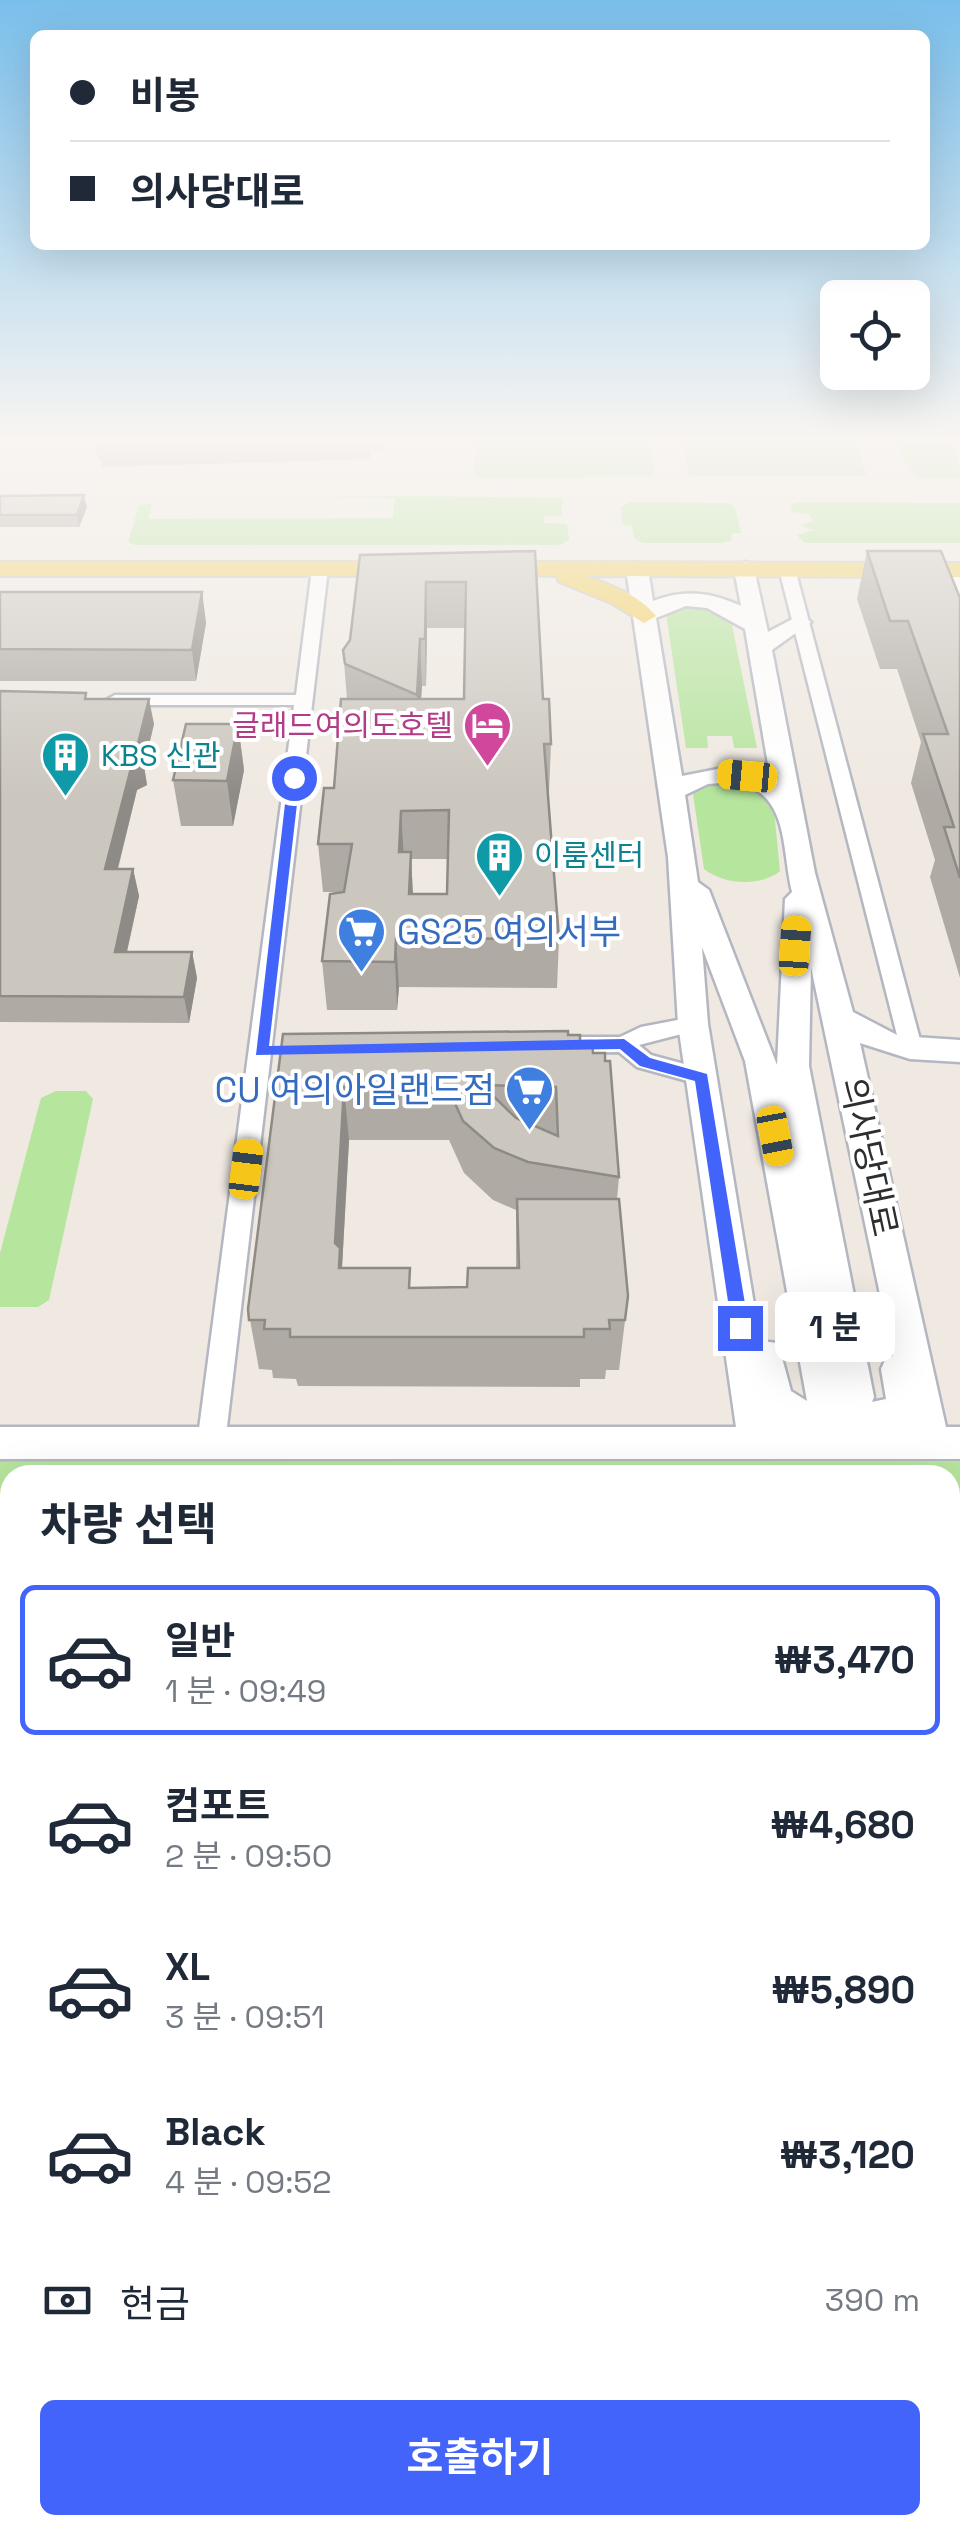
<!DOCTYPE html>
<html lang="ko">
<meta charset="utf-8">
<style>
body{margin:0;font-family:"Space Grotesk","Noto Sans KR",sans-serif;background:#f2f2f3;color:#1f2937;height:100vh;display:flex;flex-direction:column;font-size:38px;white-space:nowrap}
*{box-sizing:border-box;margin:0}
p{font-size:32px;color:#747a83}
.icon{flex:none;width:55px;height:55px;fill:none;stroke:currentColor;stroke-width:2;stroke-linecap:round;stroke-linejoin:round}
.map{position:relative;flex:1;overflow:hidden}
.side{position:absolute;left:0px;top:1465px;width:960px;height:1070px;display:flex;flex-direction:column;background:#fff;border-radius:30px 30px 0 0;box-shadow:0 10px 40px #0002}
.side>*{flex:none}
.top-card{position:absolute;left:30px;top:30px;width:900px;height:220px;border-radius:15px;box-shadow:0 10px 40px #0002;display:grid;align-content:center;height:220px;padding:0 40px;background:#fff}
.controls{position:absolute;left:820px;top:280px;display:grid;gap:20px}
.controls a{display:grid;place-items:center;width:110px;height:110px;border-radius:15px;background:#fff;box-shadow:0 10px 40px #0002;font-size:50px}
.end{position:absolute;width:45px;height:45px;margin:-22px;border:12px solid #4264fb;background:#fff;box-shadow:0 0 0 5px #fff}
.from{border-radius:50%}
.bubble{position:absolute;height:70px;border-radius:15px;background:#fff;box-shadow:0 10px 40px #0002;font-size:32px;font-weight:700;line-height:70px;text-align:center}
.car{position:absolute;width:30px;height:60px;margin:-30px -15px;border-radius:12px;box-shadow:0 0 8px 2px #0007;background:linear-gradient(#f5c518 24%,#345 0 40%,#f5c518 0 76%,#345 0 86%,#f5c518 0)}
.top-card b{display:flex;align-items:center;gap:35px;height:95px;font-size:38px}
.top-card b+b{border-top:2px solid #e0e1e3}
.top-card i{width:25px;height:25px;background:#1f2937}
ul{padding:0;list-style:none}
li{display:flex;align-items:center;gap:30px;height:150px;margin:0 20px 15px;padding:0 20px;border:5px solid transparent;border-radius:15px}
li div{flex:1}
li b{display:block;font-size:38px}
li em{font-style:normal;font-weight:700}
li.on{border-color:#4264fb}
li>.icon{width:90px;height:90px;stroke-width:1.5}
h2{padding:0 40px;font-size:45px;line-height:120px}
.pay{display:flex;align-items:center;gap:25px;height:110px;padding:0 40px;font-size:38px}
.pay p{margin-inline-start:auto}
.button{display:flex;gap:20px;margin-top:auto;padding:20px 40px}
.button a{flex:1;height:115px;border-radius:15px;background:#4264fb;color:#fff;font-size:40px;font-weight:700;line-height:115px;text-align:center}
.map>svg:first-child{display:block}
.green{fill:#b6e59e}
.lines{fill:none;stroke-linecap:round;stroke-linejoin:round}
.secondary-tunnel-far1{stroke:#c8c4bd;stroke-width:39;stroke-dasharray:39 20;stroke-linecap:butt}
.secondary-tunnel{stroke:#c8c4bd;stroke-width:51;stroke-dasharray:51 25;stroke-linecap:butt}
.street-casing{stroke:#b4b7c1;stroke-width:5}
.secondary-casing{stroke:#b4b7c1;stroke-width:5}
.primary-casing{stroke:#c9c9c9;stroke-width:4}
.highway-casing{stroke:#c9c9c9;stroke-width:5}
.street{fill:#fff;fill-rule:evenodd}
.secondary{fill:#fff;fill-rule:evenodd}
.primary{fill:#f2d163;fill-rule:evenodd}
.highway{fill:#ffa35c;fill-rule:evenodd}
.wall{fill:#afaba4;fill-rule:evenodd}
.shaded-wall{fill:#8e8b86}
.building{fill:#cbc7bf;stroke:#8e8b86;stroke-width:2.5;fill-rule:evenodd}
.route{fill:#4264fb}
.labels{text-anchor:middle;stroke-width:8;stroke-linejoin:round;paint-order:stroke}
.far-hotel-label{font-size:30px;fill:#b23c85;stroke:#fff;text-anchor:end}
.far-culture-label{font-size:30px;fill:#0d838f;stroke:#fff;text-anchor:start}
.shop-label{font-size:35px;fill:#366cbe;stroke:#fff;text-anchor:start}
.street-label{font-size:35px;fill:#2e2e2e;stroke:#fff}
</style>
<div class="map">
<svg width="960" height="2535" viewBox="0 0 960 2535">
<rect width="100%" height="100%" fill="#efe9e1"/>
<!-- green -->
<path class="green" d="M475 441H649L654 476 480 478 475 475Z
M682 441H855L867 476H689Z
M896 441 957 446 960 478C916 477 913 485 896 441Z
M405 496 562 498V516H544V523L567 524 569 540 559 545H135L128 542 139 505 152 504 148 519 393 518 395 498 298 497Z
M630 502 729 503 735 508 741 533H732L731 541 721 543H643L634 538 632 526 623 524 620 508Z
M800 502 960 503V543H804L797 535 813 530 800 525 814 521 808 514 792 512 791 504Z
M699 603 731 620 757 748H734L732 736H707L708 748H686L666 613 677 605Z
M700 782H752L773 800 780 871C761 887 724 885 704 869L693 794Z
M56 1091H86L93 1099 49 1300 38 1307H0V1253L41 1098Z
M0 1461 960 1462V2326H950V1475H10V2322H0Z"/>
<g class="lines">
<!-- secondary-tunnel-far1 -->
<path class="secondary-tunnel-far1" d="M858 1412 870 1475
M828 1416 839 1475"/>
<!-- secondary-tunnel -->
<path class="secondary-tunnel" d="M950 1887 960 1939
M950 2076 960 2130"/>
<defs>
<path id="street" d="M320 564 328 569 225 1444 221 1452 211 1456 201 1452 197 1444 294 705H115L106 700 115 695H296L312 569Z
M787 564 795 569 923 1051 912 1059 901 1051 779 569Z
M949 565 955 567 960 577V601L952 596 941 570Z
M693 1017 701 1019 704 1024 701 1029 639 1045 651 1055 710 1071 713 1077 710 1083 702 1085 637 1067 619 1052 561 1053 550 1045 561 1037H620L641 1027Z"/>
<path id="secondary" d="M637 562 648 569 653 601C684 589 711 592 741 606L734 569 745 562 753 564 768 632 800 615 811 622 772 650 815 873 853 1012 899 1036 960 1040V1062L910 1059 860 1043 946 1427H960V1459H0V1427H736L678 1024 668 857 626 569ZM686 606 707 608 745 629 770 776 733 766 682 776 656 618ZM733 782C790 791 781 848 792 892L785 899 777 1065 709 890 698 882 685 795 708 784ZM702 947 745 1061 807 1401 791 1391 778 1343 760 1341 708 1024ZM811 967 893 1356 886 1358 881 1369 886 1399 872 1402 874 1397 809 1066Z"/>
<path id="primary" d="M0 562H407L419 569 407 576H0Z
M487 562 960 563V577L586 576C612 586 638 594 656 616L644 623 611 603 559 582 556 576 479 574 475 569Z
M0 2419H10V2481H0Z"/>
<path id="highway" d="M960 2442V2516L950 2519V2445Z
M694 2525H807L803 2535H690Z"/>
</defs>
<!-- street casing -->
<use href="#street" class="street-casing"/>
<!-- secondary casing -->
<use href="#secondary" class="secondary-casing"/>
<!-- primary casing -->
<use href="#primary" class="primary-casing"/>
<!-- highway casing -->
<use href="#highway" class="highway-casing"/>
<!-- street -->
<use href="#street" class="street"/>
<!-- secondary -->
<use href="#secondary" class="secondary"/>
<!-- primary -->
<use href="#primary" class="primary"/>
<!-- highway -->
<use href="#highway" class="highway"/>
</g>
<!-- wall -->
<path class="wall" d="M94 441H382V451H371L370 459 102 467 101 459H98Z
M0 496 87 507 79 527H0Z
M535 551 543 699 551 744 549 792H548L559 939 557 988 399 987 397 1010H327L322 961 341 892H323L318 844 334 788 347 699 343 650 350 640 360 555ZM427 628H465L464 699H421L422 686H426ZM411 859H448L447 894H413Z
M867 551 960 598V978L930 877 935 860 911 783 921 742 897 669H880L857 599Z
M0 592H202L206 623 196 681H0Z
M0 691 88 699 154 724 144 766 147 785 137 790 118 869H133L139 896 127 952H192L197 978 189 1023 0 1022Z
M238 724 244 770 233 826H181L173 780Z
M283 1034 568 1035 580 1041 593 1053 605 1061 619 1177 617 1199 628 1296 619 1370H606L605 1379H580V1387L298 1386 296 1379 273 1378 272 1370 259 1369 248 1309ZM349 1140H449L464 1173 493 1200 516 1210V1268L467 1287 411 1288 342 1268Z"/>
<!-- shaded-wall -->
<path class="shaded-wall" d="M84 495 87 507 79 527 77 515Z
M426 582 427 628 426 686 425 639Z
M202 592 206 623 196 681 192 650Z
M420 639 422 686 418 742 417 695Z
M149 699 154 724 144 766 147 785 137 790 111 895 105 869Z
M238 724 244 770 233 826 227 781Z
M401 811 404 859 399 852Z
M411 852 413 900 411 942 409 894Z
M133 869 139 896 121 978 115 952Z
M396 938 399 987 397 1010 395 962Z
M192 952 197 978 189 1023 184 997Z
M344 1087 349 1140 342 1267 346 1299 335 1243Z"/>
<!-- building -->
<path class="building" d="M84 495 77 515H0V496Z
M535 551 543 699H549L551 744H544L559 939 396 938 395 962 322 961 330 894 344 892 352 844H318L324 788H334L341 699H464L466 582H426L425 639H420L417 695 345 664 343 650 350 640 360 555ZM449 810 447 894H409L411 852H399L401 811Z
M867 551H941L960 598V878L944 827H954L923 734H948L908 621H890Z
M0 592H202L192 650 0 649Z
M0 691 86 693 85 699H149L137 748 142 759 132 764 105 869H133L115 952H192L184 997 0 996Z
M186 724H238L227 781 173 780Z
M568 1031V1035H580V1041H592L593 1053H605V1061H610L619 1177 528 1162 494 1148 463 1121 448 1088 344 1087 335 1243 340 1248 339 1268H410L409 1288 467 1287 468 1268H519L517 1199H619L628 1296 625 1320H609L610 1329H584V1337H290V1329H264L265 1320H249L248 1309 283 1034ZM482 1085 556 1087 558 1136 516 1118Z
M269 1467V1475H215V1469Z"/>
<!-- sky -->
<linearGradient id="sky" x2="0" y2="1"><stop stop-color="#7abfeb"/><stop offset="0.55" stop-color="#f8f5f2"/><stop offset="1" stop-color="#f8f5f2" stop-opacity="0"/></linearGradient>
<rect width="960" height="796" fill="url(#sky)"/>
<!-- route -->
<path class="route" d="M294 775 300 778 269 1046 624 1039 650 1058 707 1074 749 1328 746 1333 740 1335 732 1328 695 1081 640 1066 620 1049 256 1055 288 778Z"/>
<!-- icons -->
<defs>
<symbol id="hotel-pin" viewBox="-11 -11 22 30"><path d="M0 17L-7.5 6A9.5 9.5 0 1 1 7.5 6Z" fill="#d1479c" stroke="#fff"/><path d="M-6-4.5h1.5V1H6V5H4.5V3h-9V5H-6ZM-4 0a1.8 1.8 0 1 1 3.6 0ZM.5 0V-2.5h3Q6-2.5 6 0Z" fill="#fff"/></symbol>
<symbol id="building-pin" viewBox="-11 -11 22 30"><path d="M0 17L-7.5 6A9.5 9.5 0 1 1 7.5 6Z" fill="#0f9aa8" stroke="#fff"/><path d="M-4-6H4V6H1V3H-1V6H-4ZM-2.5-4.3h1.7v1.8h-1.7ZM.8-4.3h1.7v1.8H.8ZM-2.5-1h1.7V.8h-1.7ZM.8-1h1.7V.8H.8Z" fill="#fff"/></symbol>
<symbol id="supermarket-pin" viewBox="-11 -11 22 30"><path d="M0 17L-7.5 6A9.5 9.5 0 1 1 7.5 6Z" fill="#3f7fe0" stroke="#fff"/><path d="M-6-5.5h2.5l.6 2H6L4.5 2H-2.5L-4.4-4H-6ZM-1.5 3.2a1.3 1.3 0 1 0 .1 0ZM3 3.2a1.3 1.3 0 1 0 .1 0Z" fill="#fff"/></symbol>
</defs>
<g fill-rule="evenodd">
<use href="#hotel-pin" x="460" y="698" width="55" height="75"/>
<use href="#building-pin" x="38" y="728" width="55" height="75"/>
<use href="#building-pin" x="472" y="828" width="55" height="75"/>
<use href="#supermarket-pin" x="334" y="904" width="55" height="75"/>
<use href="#supermarket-pin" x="502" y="1062" width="55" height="75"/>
</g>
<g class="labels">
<!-- far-hotel labels -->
<g class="far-hotel-label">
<text x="453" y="736">글래드여의도호텔</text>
</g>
<!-- far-culture labels -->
<g class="far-culture-label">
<text x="101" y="766">KBS 신관</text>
<text x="534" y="866">이룸센터</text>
</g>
<!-- shop labels -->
<g class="shop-label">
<text x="397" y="944">GS25 여의서부</text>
<text x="495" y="1102" text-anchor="end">CU 여의아일랜드점</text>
</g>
<!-- street labels -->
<g class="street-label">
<text transform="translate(869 1157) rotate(78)" y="12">의사당대로</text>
</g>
</g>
</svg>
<div class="controls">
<a><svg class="icon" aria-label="locate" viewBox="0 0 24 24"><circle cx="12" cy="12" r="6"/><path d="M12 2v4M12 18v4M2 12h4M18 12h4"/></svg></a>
</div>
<i class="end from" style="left:294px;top:778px"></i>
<i class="end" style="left:740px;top:1328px"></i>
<div class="bubble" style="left:775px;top:1292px;width:120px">1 분</div>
<i class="car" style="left:747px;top:776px;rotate:275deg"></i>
<i class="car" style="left:795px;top:946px;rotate:4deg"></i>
<i class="car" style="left:775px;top:1136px;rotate:169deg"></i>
<i class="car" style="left:246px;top:1169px;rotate:7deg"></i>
<div class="top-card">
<b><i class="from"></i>비봉</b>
<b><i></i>의사당대로</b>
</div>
<section class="side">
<h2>차량 선택</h2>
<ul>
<li class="on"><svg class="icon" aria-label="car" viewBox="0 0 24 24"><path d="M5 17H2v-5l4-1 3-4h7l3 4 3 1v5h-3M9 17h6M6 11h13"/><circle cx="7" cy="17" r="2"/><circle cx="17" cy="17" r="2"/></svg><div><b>일반</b><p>1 분 · 09:49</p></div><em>₩3,470</em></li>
<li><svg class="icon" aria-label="car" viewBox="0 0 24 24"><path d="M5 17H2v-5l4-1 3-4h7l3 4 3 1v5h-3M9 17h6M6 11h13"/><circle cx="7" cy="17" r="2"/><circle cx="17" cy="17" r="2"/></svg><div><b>컴포트</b><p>2 분 · 09:50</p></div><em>₩4,680</em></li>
<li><svg class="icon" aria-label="car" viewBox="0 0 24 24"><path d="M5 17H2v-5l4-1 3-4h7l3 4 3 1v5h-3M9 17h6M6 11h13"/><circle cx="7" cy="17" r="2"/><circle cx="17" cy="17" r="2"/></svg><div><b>XL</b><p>3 분 · 09:51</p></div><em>₩5,890</em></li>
<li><svg class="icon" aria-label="car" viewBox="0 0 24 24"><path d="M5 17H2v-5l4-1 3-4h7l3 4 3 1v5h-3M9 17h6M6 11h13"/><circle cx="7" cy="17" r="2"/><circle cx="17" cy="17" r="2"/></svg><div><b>Black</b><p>4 분 · 09:52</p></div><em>₩3,120</em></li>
</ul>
<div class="pay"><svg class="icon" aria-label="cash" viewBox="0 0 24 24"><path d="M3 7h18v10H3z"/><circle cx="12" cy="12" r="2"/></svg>현금<p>390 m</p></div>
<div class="button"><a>호출하기</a></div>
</section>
</div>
